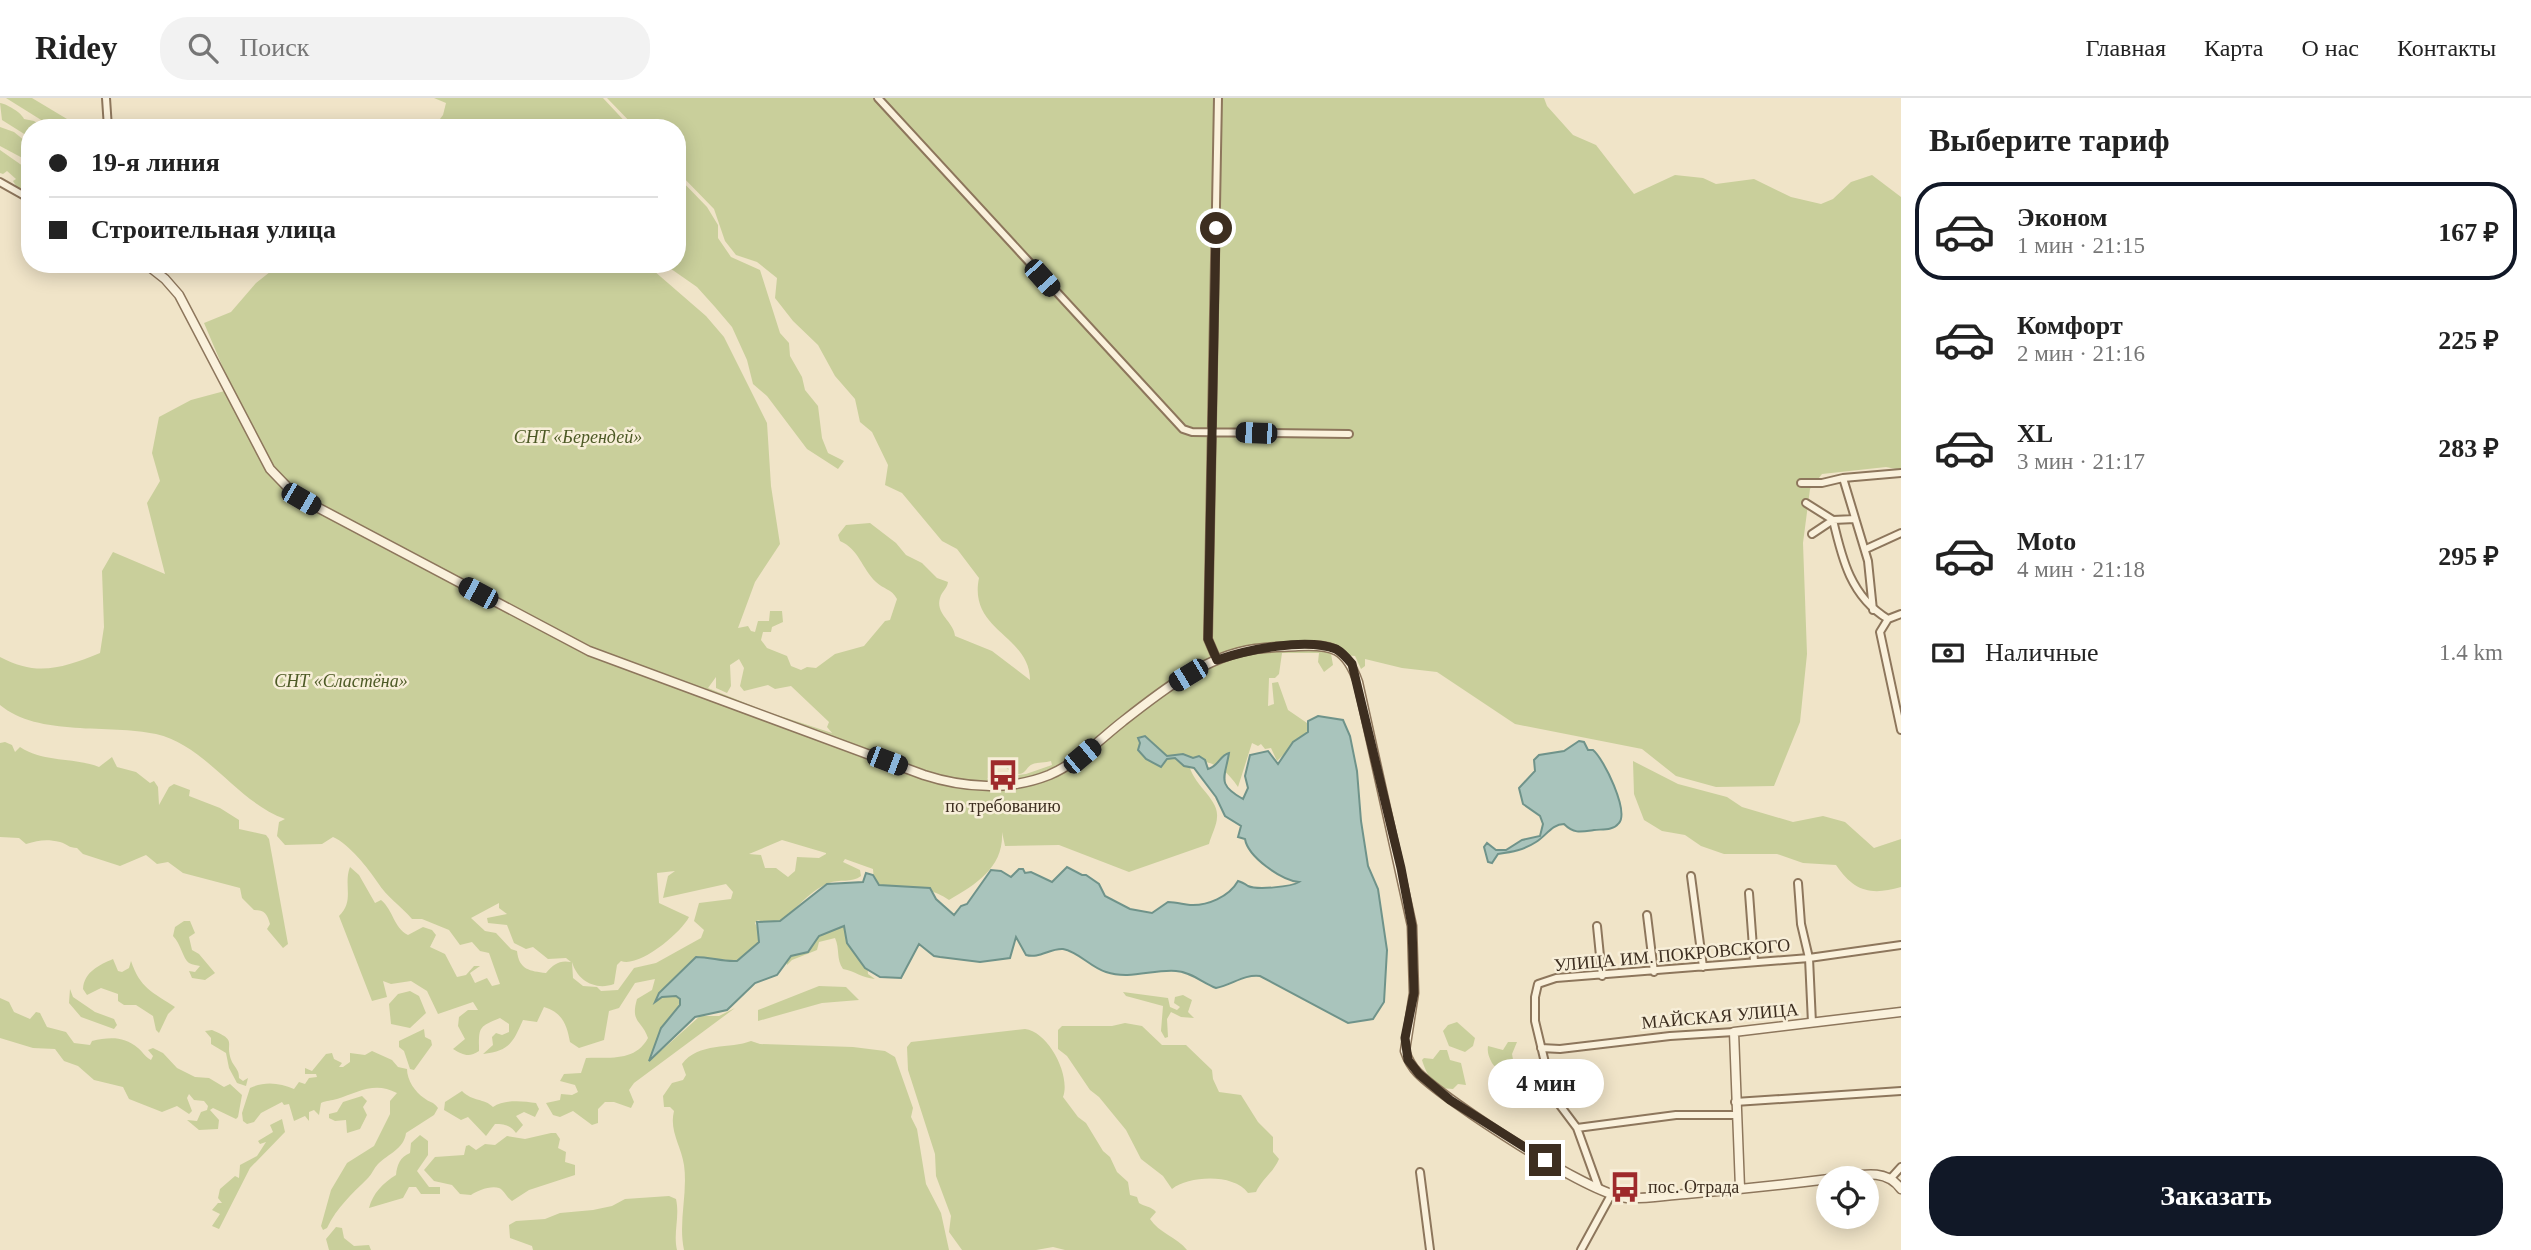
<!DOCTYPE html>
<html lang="ru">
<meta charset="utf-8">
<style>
body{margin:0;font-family:Georgia,serif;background:#f2f2f2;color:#222;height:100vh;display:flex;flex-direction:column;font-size:26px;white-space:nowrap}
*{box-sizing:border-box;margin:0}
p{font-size:23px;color:#767676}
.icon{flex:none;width:38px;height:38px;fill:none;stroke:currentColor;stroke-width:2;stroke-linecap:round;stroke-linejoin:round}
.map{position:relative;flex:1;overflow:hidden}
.drawer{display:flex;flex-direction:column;background:#fff;width:630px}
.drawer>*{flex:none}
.top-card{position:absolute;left:21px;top:21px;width:665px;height:154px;border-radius:28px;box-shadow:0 4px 18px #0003;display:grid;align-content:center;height:154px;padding:0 28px;background:#fff}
.tools{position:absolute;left:1816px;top:1068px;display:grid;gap:14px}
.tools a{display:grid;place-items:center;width:63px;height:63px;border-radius:50%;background:#fff;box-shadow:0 4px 18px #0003;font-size:35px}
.end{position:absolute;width:32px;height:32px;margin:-16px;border:9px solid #3d2e20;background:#fff;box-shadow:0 0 0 4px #fff}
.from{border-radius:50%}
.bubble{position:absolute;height:49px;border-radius:24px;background:#fff;box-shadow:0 4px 18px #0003;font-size:23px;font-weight:700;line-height:49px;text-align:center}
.car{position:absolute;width:21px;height:42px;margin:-21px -10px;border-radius:9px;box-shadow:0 0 5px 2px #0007;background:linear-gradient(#222 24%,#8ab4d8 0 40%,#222 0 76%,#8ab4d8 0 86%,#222 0)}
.top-card b{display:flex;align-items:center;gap:24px;height:66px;font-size:26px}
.top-card b+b{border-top:2px solid #e0e0e0}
.top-card i{width:18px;height:18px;background:#222}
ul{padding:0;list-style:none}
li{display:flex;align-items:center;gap:21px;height:98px;margin:0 14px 10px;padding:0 14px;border:4px solid transparent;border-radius:28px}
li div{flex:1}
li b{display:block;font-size:26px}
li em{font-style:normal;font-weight:700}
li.current{border-color:#111827}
li>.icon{width:63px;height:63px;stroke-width:1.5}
h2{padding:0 28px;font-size:32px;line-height:84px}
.pay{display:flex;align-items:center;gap:18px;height:77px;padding:0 28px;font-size:26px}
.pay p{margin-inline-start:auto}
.action{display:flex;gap:14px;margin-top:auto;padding:14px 28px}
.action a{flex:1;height:80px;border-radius:28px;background:#111827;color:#fff;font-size:28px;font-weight:700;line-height:80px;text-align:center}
header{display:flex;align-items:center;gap:42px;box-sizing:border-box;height:98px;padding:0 35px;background:#fff;border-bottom:2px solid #e0e0e0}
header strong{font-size:33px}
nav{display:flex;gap:38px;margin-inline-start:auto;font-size:24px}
.search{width:490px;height:63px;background:#f2f2f2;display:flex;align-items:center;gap:18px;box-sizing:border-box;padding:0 24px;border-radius:28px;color:#767676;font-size:26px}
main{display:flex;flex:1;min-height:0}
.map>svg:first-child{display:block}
.green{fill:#c9cf9b;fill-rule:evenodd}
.water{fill:#a9c4bc;stroke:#6f938a;stroke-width:2}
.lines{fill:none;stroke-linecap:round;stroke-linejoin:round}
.minor-casing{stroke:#8d765c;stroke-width:10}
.tertiary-casing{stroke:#8d765c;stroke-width:11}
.minor{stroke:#faf1dc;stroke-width:6}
.tertiary{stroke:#faf1dc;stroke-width:8}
.route{stroke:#3d2e20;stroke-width:9}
.labels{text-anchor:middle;stroke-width:5;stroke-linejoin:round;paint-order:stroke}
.park-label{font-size:18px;font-style:italic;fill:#4d5a26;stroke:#f7eed8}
.poi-label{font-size:18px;fill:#3d2e20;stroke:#f7eed8}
.street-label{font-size:18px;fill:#3d2e20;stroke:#f7eed8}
</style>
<header>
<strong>Ridey</strong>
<div class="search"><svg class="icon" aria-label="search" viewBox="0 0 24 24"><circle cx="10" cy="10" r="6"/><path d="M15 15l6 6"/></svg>Поиск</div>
<nav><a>Главная</a><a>Карта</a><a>О нас</a><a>Контакты</a></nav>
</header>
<main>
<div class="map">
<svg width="1901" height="1152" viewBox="0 0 1901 1152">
<rect width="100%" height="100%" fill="#f0e4c8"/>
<!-- green -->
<path class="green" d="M6 0H32L82 30H54Z
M434 0H603L631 30H439L437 25 443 17 446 5Z
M607 0H1544L1547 8 1573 37 1596 47 1634 96 1675 77 1703 80 1716 86 1754 81 1791 99 1821 106 1833 101 1851 84 1872 77 1901 99V372L1886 369 1822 376 1810 391 1803 445 1807 556 1800 624 1774 688 1716 689 1676 678 1642 651 1515 626 1437 574 1402 570 1365 561V568L1361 571 1355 558 1331 556 1333 567 1324 574 1318 564 1319 555H1282L1279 576 1275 580H1269L1268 608 1274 606 1272 585 1278 584 1288 612 1307 625 1310 631 1277 663 1271 650 1265 651 1261 646 1258 648 1252 645 1238 689C1224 668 1212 664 1188 660 1189 686 1219 699 1217 719 1217 727 1211 738 1209 746L1129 774 1059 747 1005 748 1002 734C1004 769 977 786 949 802 929 789 908 786 885 790L874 784 873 771 845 761 843 764 860 772 861 778C852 785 839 781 829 785 806 794 795 816 772 827L758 822 755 825C766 848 754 851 737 865L696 858 683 876 654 904 670 895H678L682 903 652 955 662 952 700 918H719L735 910 634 985 629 992 634 1004 631 1010 614 1004H605L598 1011V1025L592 1027 573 1013 560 1019 553 1017 546 1005 560 1002 561 996 572 997 578 994 575 987 560 983 564 976 581 975 586 960C610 959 635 964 648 940 642 922 630 925 637 901L652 892 655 881 635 885 619 910 609 913 604 942 579 950 570 944C567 927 562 914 544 909L537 924 523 922C513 944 510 953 483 956L493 947 492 939 496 935 502 937 509 934V926L500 920C478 929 479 929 479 953 469 960 463 957 453 951L465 941 458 928 459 919 468 912H478L473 904 438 916 427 893 411 883 391 886 383 883 387 899 372 903 339 818C355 803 343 787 350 769L359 777 375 805 381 802C394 813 393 829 408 837L423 829 432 832 436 837 430 849 445 856 457 879 466 877 474 868H480L470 875 475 885 487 880 492 888 500 886 489 855 480 853 472 844 460 847 449 832 422 821H412C402 809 386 798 378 785 368 770 349 746 333 739L322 746 285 747 277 738 279 724 285 721C237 704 207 648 156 636 110 626 38 639 0 607V559C37 579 63 570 100 555L104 529 102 473 113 454 165 476 147 405 160 383 152 355 159 319 191 302 232 291 204 225 231 214 256 185 280 166H646L706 218 724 239 767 325 771 388 780 446 755 484 738 530 748 528 751 533 755 534 758 523H769L770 513H782L783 524 772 529 771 534H763L761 542 767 550 787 558 791 568 801 572 807 569 816 570 835 556 864 548 885 523 890 522 897 501C892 491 883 491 876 484 862 471 859 451 840 443L838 437 846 427 870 425 896 445 906 457 922 465 937 480 948 484C947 491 942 493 940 500 935 516 954 524 955 538L992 553 1030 582C1030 537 968 533 979 480L957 451 942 443 902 395 885 387 888 367 872 334 860 324 855 301 835 278 818 247 793 223 775 200 777 180 757 164 736 157 725 143 714 111 677 73V30H636ZM739 561 744 570 740 588 744 593 768 587 775 591 791 588 829 624 827 629 832 635 768 614 708 590 716 579V590L727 595 731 588 730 567ZM1051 663 1052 667 1026 676 987 681 990 679 991 669C1010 665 1006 675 1018 676 1027 676 1026 668 1033 666 1037 664 1046 665 1051 663ZM782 742 826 755V756L819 760 797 759 795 773 788 779 776 770H765L761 757 749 756ZM675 773 668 778 663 800 726 786 733 794 731 801 699 805 694 823 704 832 701 840 656 865 634 870 618 892 601 893 597 889 583 888 573 880 572 864C577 882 595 893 614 886L617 867 621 863C639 870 681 835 689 819L659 805 657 775ZM499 805V810L507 816 487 820 488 825 507 827 514 845 526 851 533 849 548 861 566 860 571 864C559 862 554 866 546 875 530 873 519 872 517 853L511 851 496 835 485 833 471 820Z
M0 5C7 6 22 15 24 21L34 23 44 30H30L29 39 2 22Z
M0 29 14 34 30 47V64L0 48Z
M0 52 30 73V84L24 82 23 89 18 91 13 83 16 81 7 73 3 76 0 75Z
M677 78 707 109 718 127V140L731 159 760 172 780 235 789 245 790 258 802 279 805 292 818 308 822 340 828 355 844 363 838 371 807 351 767 298 753 286 747 262 732 229 715 209 697 189 664 166H677Z
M5 644 12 647 15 654 20 649C44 665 74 659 99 669L112 659 117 669 136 674 150 685 154 683 158 689 159 707 169 689 174 686 190 692 189 698 220 710 239 722V731L266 737 269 741 288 846 283 850 267 831 270 826C267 816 265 812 254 812L242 800 240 790 183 775 168 764 157 766 146 757 120 768 83 756 77 750C69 750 67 746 60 744 47 741 39 742 26 746L19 740 0 739V645Z
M1633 663 1678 686 1727 699 1742 709 1793 724 1823 718 1845 724 1874 750 1901 741V789C1870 798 1854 793 1836 767L1803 765 1777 756H1724L1701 748 1685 737 1662 733 1644 722 1634 696Z
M184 823H190L195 835 189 839 192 852 199 856 215 875 205 882 192 880 189 873 195 874 200 868C197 867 193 867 189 865 183 861 181 846 173 838L175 829Z
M844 825 867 863 868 876 875 881C862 880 855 873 843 871 836 861 840 851 835 840L819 844 817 852 792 862 787 867 786 861C802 850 821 829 842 829Z
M113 861 118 873 122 874 129 870 131 863C140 890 152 894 175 909L168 916 159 935 156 932 153 918 136 907H124L118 903V896L101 890 87 897 83 891C84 874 99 867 113 861Z
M819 888 846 889 859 902 822 905 758 923V912Z
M70 891 73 899 95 914 114 921 117 927 114 931 81 919 69 905Z
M410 893 419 898 426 915 410 930 391 926 389 906 398 896Z
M1123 894 1168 900 1170 909 1177 912 1180 909 1174 905 1175 899 1183 897 1192 902 1188 914 1194 920 1181 919 1171 914 1167 921 1168 939 1165 940 1161 933 1163 908 1126 898Z
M0 900 9 904 14 914 30 921 36 914 40 915 47 929 66 934 74 945 90 947 92 943C109 939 124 938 138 950 143 954 144 958 151 962L153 958 148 952 153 950 163 955 177 970 195 979 209 980 224 989 230 986 242 997 238 1019 236 1021 213 1010 210 1012 219 1022 218 1031 199 1032 187 1022 197 1023 201 1014 207 1012 208 1008 204 1003 194 1002 189 996 187 1000 192 1013 189 1016 177 1008 162 1014 129 1001 123 989 94 982 78 968 64 963 55 951 33 950 0 940Z
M1457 924 1475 940 1473 948 1465 954 1449 948 1443 933 1448 927Z
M1125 925 1142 928 1162 947H1186L1212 972 1213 981 1219 994 1241 997 1258 1024 1273 1039V1054L1279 1061C1273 1075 1262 1081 1256 1094L1248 1095C1233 1075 1189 1078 1172 1091L1163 1078 1141 1061 1126 1032 1099 999 1090 992 1067 958 1058 951V932L1062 928H1112Z
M424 931 425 939 431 942 432 947 414 972 410 971 404 953 399 949V943Z
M1025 931C1049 934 1071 978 1063 999L1078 1019 1086 1025 1103 1053 1110 1059 1117 1074 1128 1084 1130 1097 1137 1099 1139 1105C1145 1109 1151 1108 1156 1114L1150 1121C1159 1135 1177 1139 1187 1152H1065L1053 1149 1036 1152H962L949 1134 951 1118 936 1078 935 1056 908 972 907 949 911 944Z
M212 932C240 944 223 943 232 964 236 971 239 972 239 980L243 983 248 980 246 988 237 985 229 970 226 955 211 946V940L205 933Z
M751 943 760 946 853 949 885 953 895 959 913 1010 911 1019 917 1031 926 1086 941 1115 949 1152H684C678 1123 688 1096 684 1067 681 1047 669 1033 674 1013L670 1009H664L663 998 672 985 683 982 686 977 682 966C698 944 731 951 751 943Z
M1508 944H1517L1512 956 1514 967 1519 968 1523 980 1529 981 1531 988 1539 991 1546 1004 1534 1000 1529 1005C1517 1002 1519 987 1511 978 1505 972 1496 972 1492 965 1489 959 1487 955 1488 948L1503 952Z
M1440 952H1447L1450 962 1461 965 1466 987 1458 986 1453 991C1434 991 1427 978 1422 962L1424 960 1433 961Z
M372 953 392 962 398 969 407 971C407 982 415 994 424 1000 430 1005 433 1003 438 1010L434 1017 406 1035C404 1051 388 1056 378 1066 374 1070 372 1076 368 1080 352 1096 337 1109 327 1130L323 1132 321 1128 331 1092 347 1065 374 1048 390 1016V1003L397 995C375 983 358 994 337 1001 331 1003 327 1002 321 1005L319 1017 314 1012 309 1014V1023L305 1018 294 1023 289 1006 284 1007 282 1004 261 1015 254 1024 247 1026 243 1023 242 1015 250 990C265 983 280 985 294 991L299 984 305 986 309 980 317 979 316 976H305V970L312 973 326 956 332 955 334 961 342 965 339 969H343L350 964V955L365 957Z
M462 993C473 1004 484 1000 493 1009 504 1001 523 1003 536 1005L539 1011 535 1019 524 1014 516 1018 523 1027 516 1035C511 1027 504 1026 495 1026L486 1038 468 1019 461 1022 444 1012 445 1004Z
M362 998 367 1003 363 1009 367 1017 360 1031 347 1035 346 1022 335 1023 329 1020V1016L337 1014 343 1004Z
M282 1021 285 1034 250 1070 219 1131 212 1128 220 1116 212 1112 218 1105H222L218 1100 220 1091 235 1078 239 1080 240 1067 257 1058 266 1044 260 1046 258 1043 273 1034 270 1027Z
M551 1035H556L560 1041 558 1050 566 1054 565 1064 575 1067V1077L529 1092 512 1103C507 1100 504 1092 499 1090 491 1087 476 1093 471 1097L460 1096 452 1087 434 1083 424 1072 435 1059 464 1057 466 1048 469 1047 476 1052 485 1046 495 1047 507 1038 525 1041Z
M420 1037 428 1043V1057L417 1073 429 1089H440V1096H421L416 1089H409L403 1100 369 1110C373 1095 383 1085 396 1077 397 1067 400 1059 410 1055L411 1045Z
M669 1098 676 1101C680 1119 673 1135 677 1152H533L532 1148 510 1140 509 1127 516 1123 545 1121 560 1115 593 1112 612 1108 625 1101Z
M336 1129 342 1130 344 1140 354 1148 369 1147 371 1152H329L326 1141Z"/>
<!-- water -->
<path class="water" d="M1318 618 1343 622 1350 638 1357 673 1361 723 1368 768 1378 791 1387 852 1384 904 1373 921 1348 925 1260 878C1244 876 1232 887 1216 890 1203 885 1191 874 1176 873 1153 871 1130 882 1106 874 1090 869 1079 854 1063 851 1050 850 1039 861 1026 857L1016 839 1010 860 980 864 940 859 934 858 919 846 901 880 880 879 865 870 847 845 844 828 819 838 808 854 791 858 777 877 755 885 727 912 695 919 649 963 661 930 680 907V901L676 898 662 899 655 904 659 895 696 859C711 859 722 864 737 863L759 844 757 824 780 823 827 786 863 784 866 775 873 777 879 787 930 790 936 801 954 817 961 808 967 806 991 772 1001 773 1011 779 1019 771H1023L1025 775 1031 774 1052 784 1067 769 1082 777H1086L1099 786 1105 798 1130 811 1152 815 1168 804C1176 804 1182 806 1190 807 1207 808 1229 799 1238 783 1242 784 1245 786 1248 788 1257 792 1291 789 1299 784 1281 782 1248 759 1245 741L1238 739 1241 728 1225 718 1216 699 1194 670 1184 668 1175 660 1167 661 1161 669 1146 661 1138 652 1140 645 1138 640 1145 638 1167 658 1183 656 1193 660 1199 658 1205 662 1208 671C1218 669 1220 657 1229 655 1225 680 1216 686 1243 701L1248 690 1245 678 1250 657 1268 653 1278 666 1293 644 1308 634V623Z
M1579 643 1584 644 1588 652H1593C1604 661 1629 713 1619 725 1613 733 1602 731 1594 732 1581 734 1574 736 1564 726 1552 726 1546 738 1536 744 1524 752 1512 754 1498 756L1492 765 1488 764 1484 749 1487 745 1496 752H1506L1522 742 1540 738 1543 726 1540 718 1523 706 1519 690 1535 673 1534 662 1539 657 1564 653Z"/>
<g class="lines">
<defs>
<path id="minor" d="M106 0 108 30
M878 0 1183 331 1192 334 1349 336
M0 84 30 101
M1843 380 1868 463 1873 512
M1801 385H1822L1843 380 1901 375
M1806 405 1833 422 1855 421
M1812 436 1833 422C1842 461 1851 499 1888 521
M1866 451 1901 435
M1901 516 1888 521 1880 534 1901 632
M1217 562 1208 541 1218 0
M1691 778 1703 869
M1798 785 1801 826 1809 860 1812 925
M1749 795 1754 863
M1647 817 1654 874
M1597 828 1602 878
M1541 950 1560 951 1670 938 1734 934
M1735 1004 1901 993
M1577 1030 1676 1017H1735
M1420 1074 1430 1152
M1891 1080 1901 1069
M1599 1091 1577 1030 1553 998 1535 923V899L1538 886 1556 880 1809 860 1901 847
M1581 1152 1611 1097"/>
<path id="tertiary" d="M146 166 165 181 179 197 270 371 296 398 589 553 924 677C964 690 1009 693 1049 677 1077 665 1098 643 1122 624 1160 594 1205 558 1255 551 1269 549 1284 549 1298 548 1332 546 1346 550 1358 584L1412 828 1414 895 1405 953C1408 962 1412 969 1418 975 1447 1004 1590 1097 1627 1100 1646 1101 1667 1097 1686 1096 1734 1092 1781 1087 1829 1081
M1838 1080C1861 1077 1886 1070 1901 1091
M1740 1090 1734 934 1901 914"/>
</defs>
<!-- minor casing -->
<use href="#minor" class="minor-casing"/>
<!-- tertiary casing -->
<use href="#tertiary" class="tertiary-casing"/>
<!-- minor -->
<use href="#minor" class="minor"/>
<!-- tertiary -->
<use href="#tertiary" class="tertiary"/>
</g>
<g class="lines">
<!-- route -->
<path class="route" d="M1216 130 1208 541 1217 562C1247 552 1306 539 1336 551 1343 555 1347 560 1352 566L1401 770 1412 828 1414 895 1405 940 1408 962 1419 976 1450 1002 1545 1062"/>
</g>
<!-- icons -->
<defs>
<symbol id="bus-bare" viewBox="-9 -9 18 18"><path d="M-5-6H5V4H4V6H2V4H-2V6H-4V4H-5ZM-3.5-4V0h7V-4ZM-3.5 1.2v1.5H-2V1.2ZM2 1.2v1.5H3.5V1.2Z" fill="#9e2a2b" stroke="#f7eed8" stroke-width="2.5" paint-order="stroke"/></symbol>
</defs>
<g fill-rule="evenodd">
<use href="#bus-bare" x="981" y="655" width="44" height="44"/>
<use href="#bus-bare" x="1603" y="1067" width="44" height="44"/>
</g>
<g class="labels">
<!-- park labels -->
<g class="park-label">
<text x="578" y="345">СНТ «Берендей»</text>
<text x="341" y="589">СНТ «Сластёна»</text>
</g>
<!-- poi labels -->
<g class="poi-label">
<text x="1003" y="714">по требованию</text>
<text x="1648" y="1095" text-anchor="start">пос. Отрада</text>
</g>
<!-- street labels -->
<g class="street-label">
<text transform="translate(1672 857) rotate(-5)" y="6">УЛИЦА ИМ. ПОКРОВСКОГО</text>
<text transform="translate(1720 918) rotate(-5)" y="6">МАЙСКАЯ УЛИЦА</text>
</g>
</g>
</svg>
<div class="tools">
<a><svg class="icon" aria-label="locate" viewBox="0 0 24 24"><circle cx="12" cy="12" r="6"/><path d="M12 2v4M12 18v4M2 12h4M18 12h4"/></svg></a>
</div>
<i class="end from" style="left:1216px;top:130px"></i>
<i class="end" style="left:1545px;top:1062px"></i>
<div class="bubble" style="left:1488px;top:961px;width:116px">4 мин</div>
<i class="car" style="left:1042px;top:180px;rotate:138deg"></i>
<i class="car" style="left:1256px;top:335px;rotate:272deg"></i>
<i class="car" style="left:301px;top:401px;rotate:120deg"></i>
<i class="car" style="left:478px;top:495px;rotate:298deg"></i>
<i class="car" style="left:1188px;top:577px;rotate:239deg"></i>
<i class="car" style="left:1082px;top:658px;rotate:50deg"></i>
<i class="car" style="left:887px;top:663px;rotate:111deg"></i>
<div class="top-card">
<b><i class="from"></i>19-я линия</b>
<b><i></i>Строительная улица</b>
</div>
</div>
<section class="drawer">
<h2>Выберите тариф</h2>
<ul>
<li class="current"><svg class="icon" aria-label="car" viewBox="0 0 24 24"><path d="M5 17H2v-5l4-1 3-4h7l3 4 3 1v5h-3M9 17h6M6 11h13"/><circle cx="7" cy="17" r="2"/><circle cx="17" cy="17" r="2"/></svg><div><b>Эконом</b><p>1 мин · 21:15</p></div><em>167 ₽</em></li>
<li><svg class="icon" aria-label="car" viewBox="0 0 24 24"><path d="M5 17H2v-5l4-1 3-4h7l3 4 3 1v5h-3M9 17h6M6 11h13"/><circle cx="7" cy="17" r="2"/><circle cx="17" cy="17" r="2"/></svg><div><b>Комфорт</b><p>2 мин · 21:16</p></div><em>225 ₽</em></li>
<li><svg class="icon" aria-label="car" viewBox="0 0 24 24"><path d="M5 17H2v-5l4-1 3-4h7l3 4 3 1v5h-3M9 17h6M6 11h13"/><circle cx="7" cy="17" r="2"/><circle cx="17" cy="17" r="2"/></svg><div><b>XL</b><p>3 мин · 21:17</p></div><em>283 ₽</em></li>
<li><svg class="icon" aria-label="car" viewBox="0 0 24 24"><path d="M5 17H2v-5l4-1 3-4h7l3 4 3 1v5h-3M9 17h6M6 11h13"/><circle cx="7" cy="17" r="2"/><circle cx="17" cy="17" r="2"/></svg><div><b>Moto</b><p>4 мин · 21:18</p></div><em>295 ₽</em></li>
</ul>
<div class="pay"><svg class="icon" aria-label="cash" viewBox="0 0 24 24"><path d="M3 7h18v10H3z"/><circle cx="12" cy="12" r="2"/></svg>Наличные<p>1.4 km</p></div>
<div class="action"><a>Заказать</a></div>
</section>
</main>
